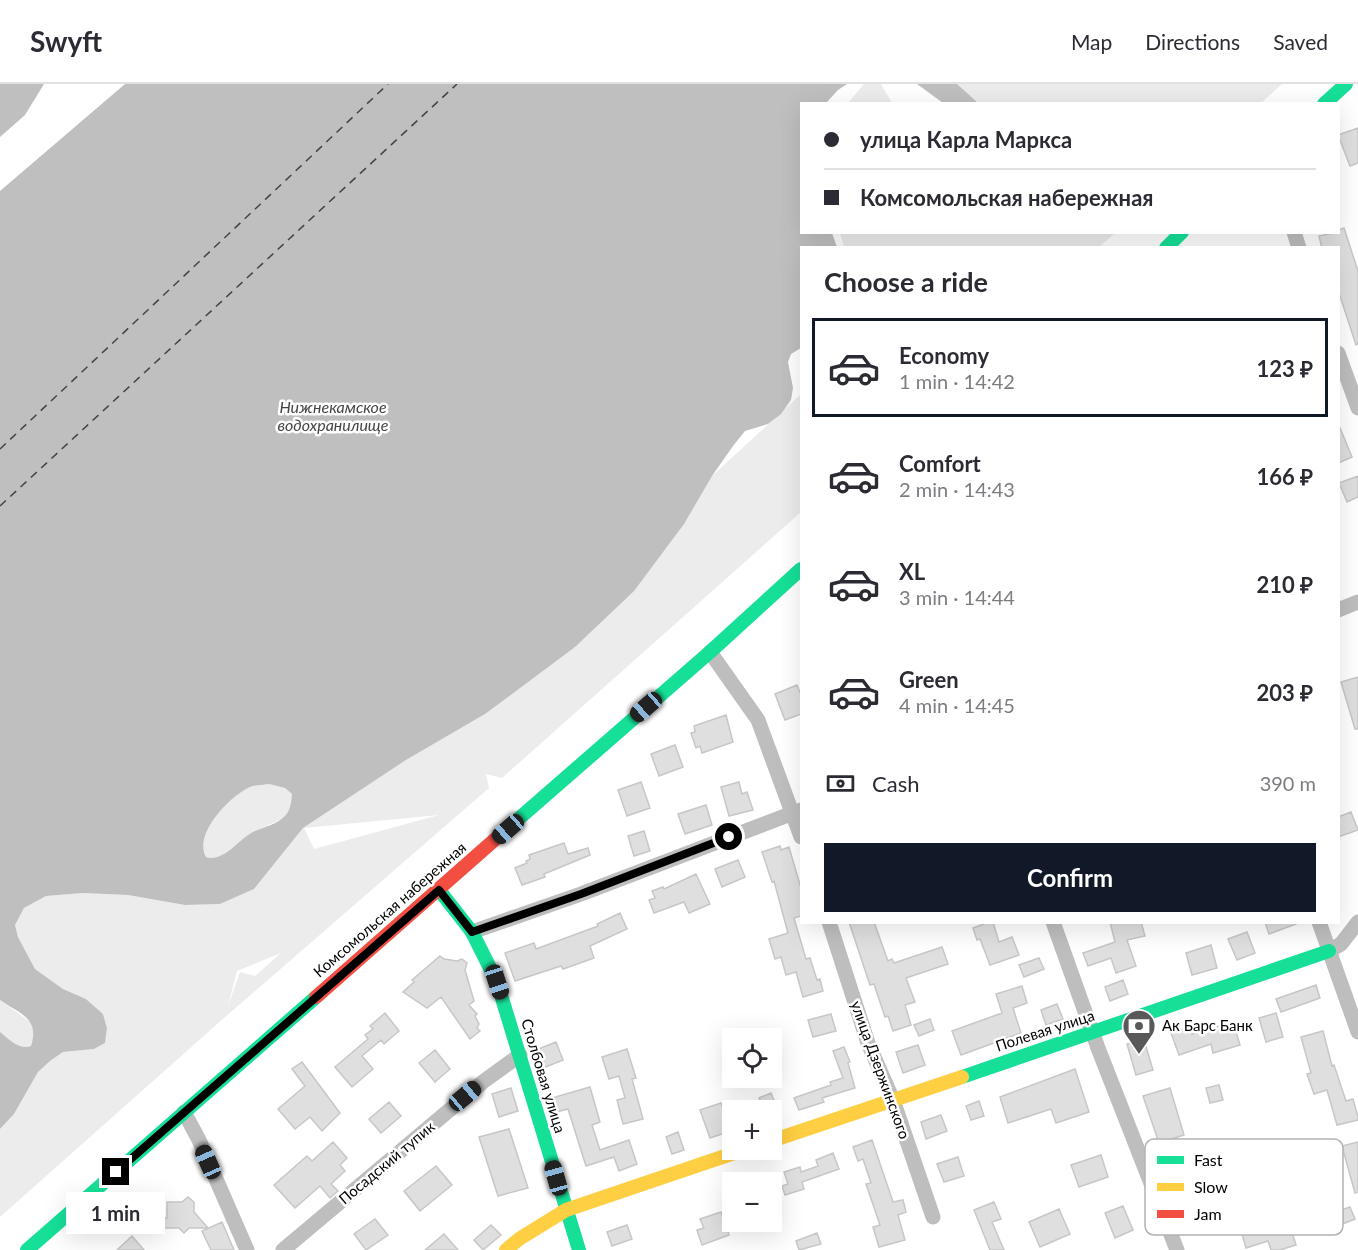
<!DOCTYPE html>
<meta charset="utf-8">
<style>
body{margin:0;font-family:Lato,sans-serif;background:#f2f2f3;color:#2b2b33;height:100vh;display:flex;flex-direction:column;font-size:22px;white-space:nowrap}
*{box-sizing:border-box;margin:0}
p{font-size:20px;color:#7c7c81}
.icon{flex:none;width:33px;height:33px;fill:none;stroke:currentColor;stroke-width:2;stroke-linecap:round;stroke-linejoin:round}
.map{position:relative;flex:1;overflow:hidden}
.panel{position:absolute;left:800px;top:162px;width:540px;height:678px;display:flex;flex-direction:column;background:#fff;border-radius:0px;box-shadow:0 6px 24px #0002}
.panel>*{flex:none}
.top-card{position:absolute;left:800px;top:18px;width:540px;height:132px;border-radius:0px;box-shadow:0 6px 24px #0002;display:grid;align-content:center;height:132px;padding:0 24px;background:#fff}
.fabs{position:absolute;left:722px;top:944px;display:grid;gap:12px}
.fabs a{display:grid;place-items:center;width:60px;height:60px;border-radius:0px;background:#fff;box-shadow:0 6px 24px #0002;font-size:30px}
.end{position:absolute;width:27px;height:27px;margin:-14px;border:8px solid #000;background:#fff;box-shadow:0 0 0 3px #fff}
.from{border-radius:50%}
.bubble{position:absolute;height:42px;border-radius:0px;background:#fff;box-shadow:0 6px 24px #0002;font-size:20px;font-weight:700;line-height:42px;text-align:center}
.car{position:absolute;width:18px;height:36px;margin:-18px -9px;border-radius:8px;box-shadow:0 0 4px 2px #0007;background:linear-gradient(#222 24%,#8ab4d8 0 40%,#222 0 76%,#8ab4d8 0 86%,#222 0)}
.top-card b{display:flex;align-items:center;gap:21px;height:57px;font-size:22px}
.top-card b+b{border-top:2px solid #e1e1e2}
.top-card i{width:15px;height:15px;background:#2b2b33}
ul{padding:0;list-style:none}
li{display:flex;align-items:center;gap:18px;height:99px;margin:0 12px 9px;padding:0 12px;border:3px solid transparent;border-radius:0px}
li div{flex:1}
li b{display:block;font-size:22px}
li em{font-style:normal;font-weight:700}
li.active{border-color:#111827}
li>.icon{width:54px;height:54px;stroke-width:1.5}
h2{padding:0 24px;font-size:27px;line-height:72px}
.pay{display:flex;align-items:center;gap:15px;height:66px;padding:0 24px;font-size:22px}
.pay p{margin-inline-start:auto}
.button{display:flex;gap:12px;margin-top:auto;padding:12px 24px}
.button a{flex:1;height:69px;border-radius:0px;background:#111827;color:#fff;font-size:24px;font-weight:700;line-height:69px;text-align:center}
header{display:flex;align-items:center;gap:36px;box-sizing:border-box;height:84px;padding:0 30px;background:#fff;border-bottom:2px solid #e1e1e2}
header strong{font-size:28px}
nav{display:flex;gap:33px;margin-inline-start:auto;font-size:21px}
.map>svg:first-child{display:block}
.green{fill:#ececec;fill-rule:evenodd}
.water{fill:#bfbfbf;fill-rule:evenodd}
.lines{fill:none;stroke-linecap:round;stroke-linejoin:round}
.ferry{stroke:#444;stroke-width:1.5;stroke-dasharray:8 6;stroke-linecap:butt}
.building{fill:#dfdfdf;stroke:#c7c7c7;stroke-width:1.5}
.street{stroke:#bebebe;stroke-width:15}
.fast{stroke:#16e098;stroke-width:14}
.slow{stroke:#ffcf43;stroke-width:14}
.jam{stroke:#f24e42;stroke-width:14}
.route{stroke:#000;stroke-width:8}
.labels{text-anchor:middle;stroke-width:5;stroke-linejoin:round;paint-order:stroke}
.street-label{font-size:15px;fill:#000;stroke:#fff}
.poi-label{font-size:15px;fill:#000;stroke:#fff;text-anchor:start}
.water-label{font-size:16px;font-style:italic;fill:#444;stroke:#fff}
.key{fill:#fff;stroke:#b2b2b2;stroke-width:1.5}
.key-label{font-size:16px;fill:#000}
</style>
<header>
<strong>Swyft</strong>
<nav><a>Map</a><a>Directions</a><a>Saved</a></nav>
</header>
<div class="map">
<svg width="1358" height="1166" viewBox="0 0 1358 1166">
<rect width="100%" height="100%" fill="#fff"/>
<!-- green -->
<path class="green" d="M864 0H881L892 19H848Z
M952 0H1282L1260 20 971 19Z
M840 149V148L1115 149 1098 164 844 163Z
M801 310V428L502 694 486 690 489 704 224 934 0 1133V1045L14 1030 38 988 50 977 63 968 94 965 105 959 107 944 103 930 86 915 63 905 35 885 18 853 15 841 24 824 46 812 83 809 128 811 185 821 220 820 254 805 303 744 406 676 485 630 712 392ZM439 731 314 765 304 744ZM281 869 255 892 240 888 228 922 237 887Z
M269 700 285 704 292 710 291 724 284 734 253 748 220 773 213 775 206 773C193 750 230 712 250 703 256 701 263 701 269 700Z
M0 916 33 940 34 953 31 962C18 966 10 956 0 948Z"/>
<!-- water -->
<path class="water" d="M0 0H44L25 31 0 53Z
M125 0H847L838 6 826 19 801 20V148L832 149 837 163 801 164V264L791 270 788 278 793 304 791 316 781 330 768 340 745 347 733 362 712 392 684 440 634 507 575 563 485 630 406 676 303 744 254 805 220 820 185 821 128 811 83 809 46 812 24 824 15 841 18 853 35 885 63 905 86 915 103 930 107 944 105 959 94 965 63 968 50 977 38 988 14 1030 0 1045V948C10 956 19 966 31 962 40 934 20 930 0 916V107ZM269 700 285 704 292 710C291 719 291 725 285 732 277 740 265 743 255 747 239 754 224 779 206 773 193 750 230 712 250 703 256 701 263 701 269 700Z
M917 0H957L978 19H943Z"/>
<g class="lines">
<!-- ferry -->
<path class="ferry" d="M0 365 388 0
M0 422 457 0"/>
</g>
<!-- building -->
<path class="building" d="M1358 44V79L1350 82 1338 51Z
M1344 144 1358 187V260L1356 261 1338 206V164H1322L1319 152 1338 148V146Z
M1338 339 1352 373 1338 379Z
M1358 392V413L1347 418 1339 399Z
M1358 593V645H1355L1341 598Z
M797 601 801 611V630L785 636 775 610Z
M726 631 733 658 702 669 700 662 696 664 691 649 695 648 694 642Z
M675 661 683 683 659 692 651 670Z
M641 698 650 724 627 732 618 706Z
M739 698 742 710 747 708 753 726 729 732 721 703Z
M706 721 712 741 685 750 678 730Z
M1351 728 1358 746 1338 753V733Z
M644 747 650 767 634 772 628 752Z
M564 759 568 770 588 764 590 771 544 790 545 793 522 801 515 784 527 779 526 777 530 775 529 771Z
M780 762 781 766 789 763 801 804V832L794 834 806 875 810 874 817 896 820 895 823 907 803 913 796 888 786 891 781 873 775 875 769 855 788 849 774 797 772 798 762 768Z
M738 776 745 793 722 803 715 785Z
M696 790 710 820 689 829 684 818 654 829 649 816 655 814 652 807 663 803 664 805Z
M620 829 627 845 590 862 594 874 563 885 561 882 515 897 505 869 534 859 536 865 598 842 597 840Z
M849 838H874L888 877 892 875 894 879 942 863 948 880 906 894 915 918 905 921 911 941 893 947 888 932 885 933 874 900 870 901Z
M989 838H993L999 858 1012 853 1019 871 990 881 980 855 977 856 973 844Z
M1110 838H1141L1145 852 1127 856 1136 882 1116 889 1111 874 1088 882 1083 869 1115 858Z
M1265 838H1296V840L1269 850Z
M1247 848 1255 869 1237 876 1228 855Z
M1211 861 1217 884 1192 891 1186 869Z
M440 872 444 875 457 877 462 875 467 879 465 886 474 917 469 921 477 930 475 932 479 940 477 944 480 947 470 955 441 913 427 924 403 908 414 898 412 896Z
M1039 874 1044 885 1024 893 1019 881Z
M1123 896 1128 910 1110 917 1105 903Z
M1316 901 1320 914 1281 928 1276 915Z
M1022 902 1027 919 1013 924 1021 949 961 971 952 947 1002 929 996 910Z
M1057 920 1063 935 1046 941 1041 926Z
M385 929 399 947 384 960 381 956 362 972 373 985 352 1003 335 983 368 955 365 951 373 945 370 942Z
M1276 929 1283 953 1266 958 1259 934Z
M831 930 836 947 813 953 808 936Z
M930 935 934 946 919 952 914 941Z
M1233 938 1240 961 1213 969 1211 960 1179 971 1171 949 1190 943 1192 950Z
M1323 947 1332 982 1334 981 1346 1017 1353 1015 1358 1033V1036L1337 1041 1327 1006 1314 1010 1307 990 1311 989 1301 953Z
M1144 956 1153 986 1136 991 1127 960Z
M556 958 563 976 543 984 536 966Z
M918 961 925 981 903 989 896 968Z
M844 963 850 978 848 979 855 1004 822 1014 824 1018 799 1026 794 1014 831 1001 830 998 843 994 833 967Z
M627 965 636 994 632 995 643 1035 623 1040 617 1016 625 1014 619 992 609 995 602 973Z
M435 966 450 985 435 998 419 979Z
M302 978 340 1029 322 1047 310 1033 295 1045 278 1025 305 1002 292 985Z
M1075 985 1089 1028 1056 1039 1051 1025 1008 1039 1000 1013Z
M1219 1001 1223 1016 1210 1019 1206 1004Z
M590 1003 600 1038 592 1041 600 1066 629 1056 637 1080 619 1087 614 1073 586 1082 568 1025 556 1028 552 1014Z
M511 1004 518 1027 499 1033 492 1010Z
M1170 1004 1184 1051 1159 1059 1143 1012Z
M771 1009 778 1026H764L759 1014Z
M979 1017 984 1032 971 1036 966 1022Z
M389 1018 401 1032 381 1049 369 1035Z
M721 1019 731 1047 710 1054 700 1026Z
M941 1031 947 1047 926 1055 921 1038Z
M509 1045 528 1104 498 1112 479 1053Z
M678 1048 684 1066 672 1070 666 1053Z
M872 1056 893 1118 903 1116 906 1128 898 1131 905 1156 879 1163 873 1143 880 1141 866 1100 871 1099 863 1075 858 1077 853 1063Z
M333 1058 347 1074 340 1081 345 1087 331 1100 338 1107 330 1114 320 1102 295 1124 274 1101 307 1072 312 1077Z
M1358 1058V1108L1355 1109 1342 1062Z
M833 1069 839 1085 802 1098 804 1105 785 1111 782 1102 788 1100 784 1088 800 1083 801 1088 818 1082 816 1076Z
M1101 1071 1108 1093 1079 1103 1071 1081Z
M958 1073 964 1092 944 1098 937 1080Z
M436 1082 452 1101 420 1127 404 1107Z
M188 1113 194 1118V1128L208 1144H189L184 1149 179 1144H162V1134H167V1118H182Z
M994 1118 1001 1135 992 1138 1004 1166H990L974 1126Z
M1123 1122 1133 1146 1115 1154 1105 1129Z
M1350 1123 1355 1135 1335 1143 1330 1130Z
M1059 1125 1070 1150 1040 1163 1029 1138Z
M721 1128 724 1137H754V1141L728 1147 729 1151 702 1161 697 1146 704 1144 700 1135Z
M375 1135 388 1151 366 1166 354 1150Z
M1288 1135 1296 1161 1280 1166H1271L1268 1157 1246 1164 1242 1150Z
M222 1138 234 1166H211L202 1147Z
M491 1141 501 1151 483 1166 474 1156Z
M627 1141 632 1155 612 1162 607 1148Z
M817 1149 821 1160 799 1166 796 1157Z
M444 1150 458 1166H425Z
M132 1152 144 1166H117Z"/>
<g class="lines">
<!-- street -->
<path class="street" d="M1294 148 1299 164
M1338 269 1358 324
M1338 526 1358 518
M710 568 758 636 801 753
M829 838 868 959 893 1016 933 1133
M1053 838 1098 964 1177 1166
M1319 838 1358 948
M472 848 581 810 801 726
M1329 867 1341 860 1358 838
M184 1028 199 1056 247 1166
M283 1166 484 997 520 971"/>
<!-- fast -->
<path class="fast" d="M1324 20 1346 0
M1166 164 1182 148
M500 751 710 568 801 485
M439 806 472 848 497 898 579 1166
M962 993 1329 867
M27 1166 316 913"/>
<!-- slow -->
<path class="slow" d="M771 1057 962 993
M506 1166 519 1155 566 1126 746 1065"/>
<!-- jam -->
<path class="jam" d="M316 913 500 751"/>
</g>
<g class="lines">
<!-- route -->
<path class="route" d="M116 1088 439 806 472 848 581 810 729 753"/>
</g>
<!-- icons -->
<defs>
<symbol id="bank-pin" viewBox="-11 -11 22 30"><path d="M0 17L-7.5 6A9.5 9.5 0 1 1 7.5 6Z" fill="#595959" stroke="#fff"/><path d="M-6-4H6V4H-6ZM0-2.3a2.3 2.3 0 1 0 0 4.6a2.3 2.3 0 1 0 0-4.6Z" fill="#fff"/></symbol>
</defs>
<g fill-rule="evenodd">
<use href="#bank-pin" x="1120" y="923" width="38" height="52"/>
</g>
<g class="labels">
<!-- street labels -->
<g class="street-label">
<text transform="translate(390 826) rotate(-41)" y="5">Комсомольская набережная</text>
<text transform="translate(1045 947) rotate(-18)" y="5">Полевая улица</text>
<text transform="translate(880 986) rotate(70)" y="5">улица Дзержинского</text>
<text transform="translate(543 992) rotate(73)" y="5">Столбовая улица</text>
<text transform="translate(387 1079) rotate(-40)" y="5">Посадский тупик</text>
</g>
<!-- poi labels -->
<g class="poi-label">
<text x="1162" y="947">Ак Барс Банк</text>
</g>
<!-- water labels -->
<g class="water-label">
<text x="333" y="329">Нижнекамское<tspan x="333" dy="18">водохранилище</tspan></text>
</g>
</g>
<!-- legend -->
<rect x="1145" y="1055" width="198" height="96" rx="9" class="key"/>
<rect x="1157" y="1072" width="27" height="8" fill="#16e098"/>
<rect x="1157" y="1099" width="27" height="8" fill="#ffcf43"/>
<rect x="1157" y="1126" width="27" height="8" fill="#f24e42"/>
<g class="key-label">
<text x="1194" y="1082">Fast</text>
<text x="1194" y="1109">Slow</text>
<text x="1194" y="1136">Jam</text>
</g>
</svg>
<div class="fabs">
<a><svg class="icon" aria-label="locate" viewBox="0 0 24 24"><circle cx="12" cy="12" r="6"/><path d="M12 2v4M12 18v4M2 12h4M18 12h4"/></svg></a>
<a>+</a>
<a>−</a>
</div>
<i class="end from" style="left:729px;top:753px"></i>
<i class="end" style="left:116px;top:1088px"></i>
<div class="bubble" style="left:66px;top:1108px;width:99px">1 min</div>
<i class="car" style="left:646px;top:623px;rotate:229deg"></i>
<i class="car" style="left:508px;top:745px;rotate:229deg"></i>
<i class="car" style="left:497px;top:898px;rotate:162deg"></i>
<i class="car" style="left:465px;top:1012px;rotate:50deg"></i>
<i class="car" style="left:208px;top:1078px;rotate:336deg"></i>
<i class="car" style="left:556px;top:1094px;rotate:344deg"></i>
<div class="top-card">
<b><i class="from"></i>улица Карла Маркса</b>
<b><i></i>Комсомольская набережная</b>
</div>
<section class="panel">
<h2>Choose a ride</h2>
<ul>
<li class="active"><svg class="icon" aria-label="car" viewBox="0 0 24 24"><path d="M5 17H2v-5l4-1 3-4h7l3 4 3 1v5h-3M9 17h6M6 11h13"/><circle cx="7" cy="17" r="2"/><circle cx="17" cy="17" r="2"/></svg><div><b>Economy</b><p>1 min · 14:42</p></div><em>123 ₽</em></li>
<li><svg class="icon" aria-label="car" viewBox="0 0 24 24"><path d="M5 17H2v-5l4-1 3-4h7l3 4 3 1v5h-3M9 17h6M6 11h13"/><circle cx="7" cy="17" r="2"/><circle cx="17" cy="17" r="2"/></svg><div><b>Comfort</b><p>2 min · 14:43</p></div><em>166 ₽</em></li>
<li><svg class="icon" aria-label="car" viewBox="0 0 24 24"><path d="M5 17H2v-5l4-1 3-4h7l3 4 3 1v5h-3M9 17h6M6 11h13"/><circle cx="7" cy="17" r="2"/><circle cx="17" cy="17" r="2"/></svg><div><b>XL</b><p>3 min · 14:44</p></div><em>210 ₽</em></li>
<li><svg class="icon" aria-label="car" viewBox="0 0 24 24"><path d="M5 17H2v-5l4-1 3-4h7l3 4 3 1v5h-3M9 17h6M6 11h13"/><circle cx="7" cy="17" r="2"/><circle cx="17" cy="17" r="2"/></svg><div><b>Green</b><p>4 min · 14:45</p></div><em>203 ₽</em></li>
</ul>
<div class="pay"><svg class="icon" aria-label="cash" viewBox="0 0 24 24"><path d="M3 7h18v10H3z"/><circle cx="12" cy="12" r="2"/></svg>Cash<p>390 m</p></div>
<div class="button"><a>Confirm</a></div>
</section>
</div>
